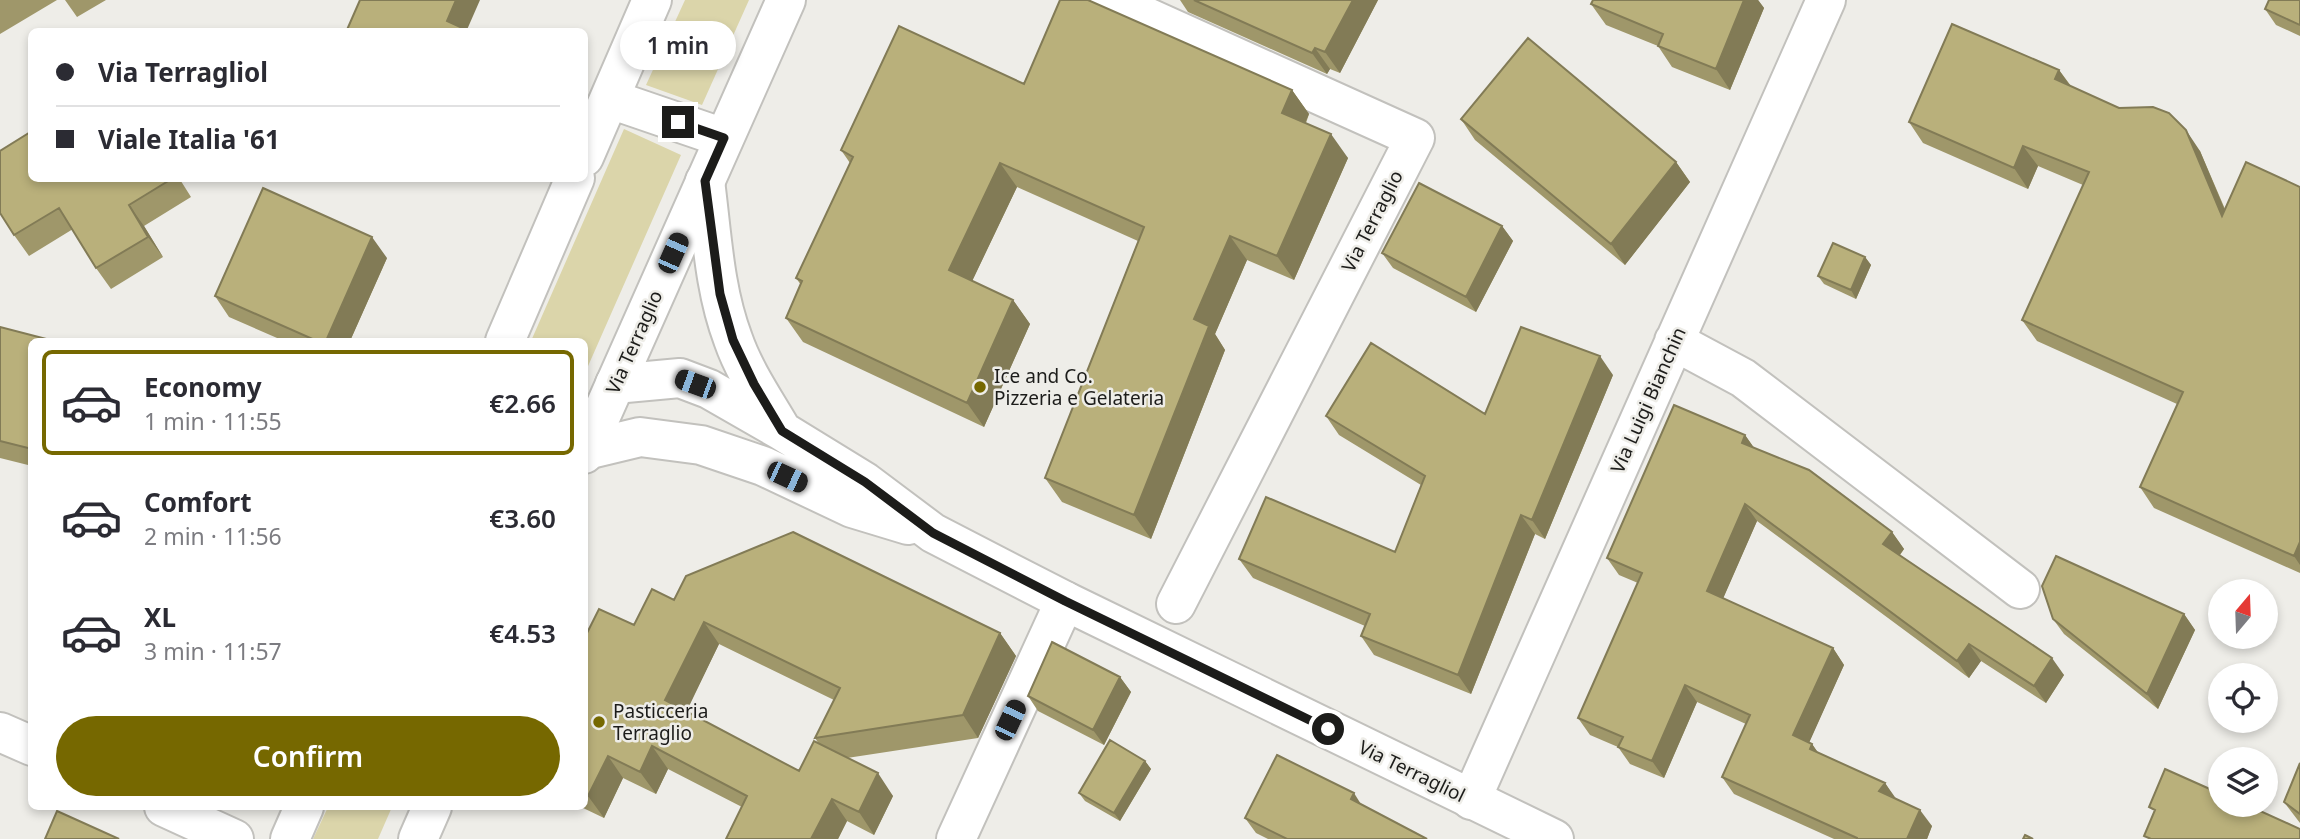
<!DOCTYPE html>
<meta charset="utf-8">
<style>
body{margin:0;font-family:"Noto Sans",sans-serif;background:#f7f7f7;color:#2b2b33;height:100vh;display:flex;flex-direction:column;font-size:26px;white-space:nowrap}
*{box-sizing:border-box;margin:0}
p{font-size:23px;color:#7c7c81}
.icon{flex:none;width:38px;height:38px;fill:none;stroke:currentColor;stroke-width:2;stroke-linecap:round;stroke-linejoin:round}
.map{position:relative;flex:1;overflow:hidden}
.panel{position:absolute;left:28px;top:338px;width:560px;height:472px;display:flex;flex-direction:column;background:#fff;border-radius:10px;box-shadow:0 4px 10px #0003}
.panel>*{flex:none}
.guide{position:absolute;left:28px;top:28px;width:560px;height:154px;border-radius:10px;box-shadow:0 4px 10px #0003;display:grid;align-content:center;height:154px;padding:0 28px;background:#fff}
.needle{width:46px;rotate:19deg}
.tools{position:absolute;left:2208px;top:579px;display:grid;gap:14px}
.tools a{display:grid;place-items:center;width:70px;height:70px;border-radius:50%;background:#fff;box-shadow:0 4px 10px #0003;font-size:35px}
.end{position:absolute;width:32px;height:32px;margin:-16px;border:9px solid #1c1c1a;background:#fff;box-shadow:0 0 0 4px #fff}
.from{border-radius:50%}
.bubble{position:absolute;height:49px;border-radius:24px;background:#fff;box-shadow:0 4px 10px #0003;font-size:23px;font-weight:600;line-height:49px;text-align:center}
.car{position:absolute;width:21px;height:42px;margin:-21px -10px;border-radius:9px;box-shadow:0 0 5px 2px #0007;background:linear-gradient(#222 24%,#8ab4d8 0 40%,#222 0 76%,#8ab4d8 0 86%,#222 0)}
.guide b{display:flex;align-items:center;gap:24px;height:66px;font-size:26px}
.guide b+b{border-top:2px solid #e1e1e2}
.guide i{width:18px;height:18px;background:#2b2b33}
ul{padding:12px 0 0;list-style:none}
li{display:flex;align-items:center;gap:21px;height:105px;margin:0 14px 10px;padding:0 14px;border:4px solid transparent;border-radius:10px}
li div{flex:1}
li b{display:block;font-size:26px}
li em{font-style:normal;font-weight:600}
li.current{border-color:#766800}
li>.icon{width:63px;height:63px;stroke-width:1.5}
.primary-button{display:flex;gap:14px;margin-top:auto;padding:14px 28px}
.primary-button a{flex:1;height:80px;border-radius:42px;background:#766800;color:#fff;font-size:28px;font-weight:600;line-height:80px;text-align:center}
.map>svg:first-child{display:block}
.green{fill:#dbd5aa}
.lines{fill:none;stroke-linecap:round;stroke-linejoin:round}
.minor-casing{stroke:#c2c1bd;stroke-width:42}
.tertiary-casing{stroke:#c2c1bd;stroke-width:42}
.primary-casing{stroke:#c2c1bd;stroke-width:42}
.minor{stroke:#fff;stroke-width:38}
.tertiary{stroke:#fff;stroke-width:38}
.primary{stroke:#fff;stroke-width:38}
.wall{fill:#9f976a;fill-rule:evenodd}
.shaded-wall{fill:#827b56}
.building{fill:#b9b07b;stroke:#827b56;stroke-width:2}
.route{stroke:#1c1c1a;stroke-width:9}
.poi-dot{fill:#766800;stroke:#eeede8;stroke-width:2.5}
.labels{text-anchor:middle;stroke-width:5;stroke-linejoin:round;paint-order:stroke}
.street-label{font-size:19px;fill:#1c1c1a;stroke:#eeede8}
.poi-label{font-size:19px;fill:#1c1c1a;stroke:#eeede8;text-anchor:start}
</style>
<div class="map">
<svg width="2300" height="839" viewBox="0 0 2300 839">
<rect width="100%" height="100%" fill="#eeede8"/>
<!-- green -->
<path class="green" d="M685 0H749L702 105 646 85Z
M624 129 681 155 585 373 584 341H531Z
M328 807H392L378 839H313Z"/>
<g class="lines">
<defs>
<path id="minor" d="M1109 0 1415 138 1176 604
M610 99 724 138
M584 157 652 0
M505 341 575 178
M1674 341 1743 378 2020 589
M0 732 32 746
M1471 800 1826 0
M164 807 234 839
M290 839 304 807
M956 839 1065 601"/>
<path id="tertiary" d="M705 181C712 234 714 289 733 339 744 371 764 400 781 429
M615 384 680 378 709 389 782 431 865 482 933 533 1065 601 1554 839
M586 450 640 437 701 445 763 466 852 508 908 525"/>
<path id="primary" d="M584 454 786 0
M418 839 432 807"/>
</defs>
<!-- minor casing -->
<use href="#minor" class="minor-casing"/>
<!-- tertiary casing -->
<use href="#tertiary" class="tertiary-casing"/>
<!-- primary casing -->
<use href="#primary" class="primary-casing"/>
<!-- minor -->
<use href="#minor" class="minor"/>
<!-- tertiary -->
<use href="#tertiary" class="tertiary"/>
<!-- primary -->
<use href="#primary" class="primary"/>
</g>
<!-- wall -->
<path class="wall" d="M0 0H57L0 34Z
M65 0H106L77 17Z
M1180 0H1378L1340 73 1330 69 1327 74 1188 12Z
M1593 0H1758L1764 8 1730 90 1672 67 1658 46 1606 25 1591 4Z
M2300 0V36L2276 25 2265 9Z
M2059 70 2071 86 2200 151 2225 209 2300 187V573L2154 508 2140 487 2177 404 2037 341 2022 320 2083 185 2038 166 2028 189 1923 143 1909 122Z
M1024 84 1292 90 1309 114 1306 123 1348 158 1294 280 1247 260 1215 334 1225 350 1151 539 1062 502 1045 478 1138 241 1017 187 972 281 1013 300 1030 324 984 427 803 342 786 318 801 285 796 278 850 163 841 150Z
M1461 119 1676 162 1690 182 1625 265 1475 140Z
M32 178H179L191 197 144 226 163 257 111 289 96 268 73 229 29 256 14 235Z
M1502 226 1513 241 1476 312 1393 268 1382 253Z
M1865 257 1871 265 1856 299 1824 284 1818 276Z
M387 258 350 341H284L229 317 215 296Z
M0 327 32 341V466L0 458Z
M1613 375 1545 539 1535 534 1471 694 1374 655 1361 636 1365 626 1253 578 1239 559 1395 552 1421 485 1339 435 1326 416 1485 414Z
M1745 435 1754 448 1892 532 1904 549 1900 555 2064 675 2046 703 1981 661 1969 678 1757 521 1723 598 1833 648 1844 665 1809 742 1812 744 1818 753 1885 783 1895 799 1932 826 1927 839H1834L1734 794 1722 777 1746 724 1697 702 1664 778 1630 764 1618 747 1590 735 1578 718 1638 583 1619 575 1607 558Z
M674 600 1000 633 1016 656 978 738 847 758 893 796 874 835 847 821 838 839H726L742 807 668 769 656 794 623 778 604 818 581 807H584V639L634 625ZM719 644 834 700 815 738 819 744 799 771 686 711Z
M2184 614 2195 630 2158 709 2064 634 2053 619Z
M1120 677 1131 692 1104 745 1038 711 1028 696Z
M1145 761 1151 769 1120 821 1085 801 1079 793Z
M2300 763V823L2284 802Z
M1362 805 1427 839H1268L1256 833 1245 818Z"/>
<!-- shaded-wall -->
<path class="shaded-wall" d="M456 0H480L466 32 447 21Z
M1353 0H1378L1340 73 1325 52Z
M1744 0H1758L1764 8 1730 90 1716 69Z
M1315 48 1330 69 1327 74 1312 53Z
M2059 70 2074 91 2055 79Z
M1292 90 1309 114 1299 137 1282 113Z
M2186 130 2200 151 2236 237 2222 216Z
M1331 134 1348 158 1294 280 1277 256Z
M2023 146 2038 166 2028 189 2014 168Z
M1676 162 1690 182 1625 265 1611 244Z
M1000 163 1017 187 966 294 949 270Z
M129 205 144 226 163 257 148 237Z
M1502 226 1513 241 1476 312 1466 297Z
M1230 236 1247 260 1215 334 1225 350 1151 539 1134 515 1194 319Z
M372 237 387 258 350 341H326Z
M1865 257 1871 265 1856 299 1851 290Z
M1013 300 1030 324 984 427 967 403Z
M1600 356 1613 375 1545 539 1532 520Z
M1745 435 1757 452 1742 443Z
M1745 504 1757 521 1719 608 1707 591Z
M1521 515 1535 534 1471 694 1458 675Z
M1892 532 1904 549 1895 561 1883 544Z
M2300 542V565L2294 556Z
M2184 614 2195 630 2158 709 2147 694Z
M704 622 719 644 681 723 665 700Z
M1000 633 1016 656 978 738 963 715Z
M1969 644 1981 661 1969 678 1957 661Z
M1833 648 1844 665 1805 752 1793 735Z
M2052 658 2064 675 2046 703 2034 686Z
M1120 677 1131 692 1104 745 1093 730Z
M1685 685 1697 702 1664 778 1652 761Z
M1812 744 1824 761 1810 749Z
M652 746 668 769 656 794 640 772Z
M608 756 623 778 604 818 588 796Z
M1145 761 1151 769 1120 821 1114 813Z
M878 773 893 796 874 835 859 812Z
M1885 783 1897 800 1879 791Z
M1354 793 1364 809 1351 799Z
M832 799 847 821 838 839H811Z
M1920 810 1932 826 1927 839H1907Z"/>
<!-- building -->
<path class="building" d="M360 0H456L447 21 469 31 468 32H346Z
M1060 0H1088L1292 90 1282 113 1331 134 1277 256 1230 236 1194 319 1209 326 1134 515 1045 478 1144 227 1000 163 949 270 1013 300 967 403 786 318 802 281 796 278 853 157 841 150 899 26 1024 84Z
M1194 0H1353L1325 52 1315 48 1312 53Z
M1593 0H1744L1716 69 1658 46 1663 34 1591 4Z
M2269 0H2300V25L2265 9Z
M1952 24 2059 70 2055 79 2119 108 2153 107 2169 113 2186 130 2222 216 2246 162 2300 187V542L2294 556 2140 487 2183 392 2022 320 2089 172 2023 146 2014 168 1909 122Z
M1528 38 1676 162 1611 244 1461 119Z
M32 131V178H173L129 205 148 237 96 268 59 208 14 235 0 213V151Z
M1419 183 1502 226 1466 297 1382 253Z
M263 188 372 237 326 341H317L215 296Z
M1833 243 1865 257 1851 290 1818 276Z
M0 327 54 341H32V449L0 441Z
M1521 327 1600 356 1532 520 1521 515 1458 675 1361 636 1370 614 1239 559 1266 497 1395 552 1425 476 1326 416 1371 343 1485 414Z
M1674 405 1745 435 1742 443 1809 470 1892 532 1883 544 2052 658 2034 686 1969 644 1957 661 1745 504 1707 591 1833 648 1793 735 1812 744 1810 749 1885 783 1879 791 1920 810 1907 839H1857V838L1722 777 1750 715 1685 685 1652 761 1618 747 1623 737 1578 718 1642 573 1607 558Z
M793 532 1000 633 963 715 815 738 840 688 704 622 665 700 799 771 814 741 878 773 859 812 832 799 811 839H726L747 796 652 746 640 772 608 756 588 796 584 794V639L599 609 634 625 652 589 674 600 686 576Z
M2056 556 2184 614 2147 694 2053 619 2042 586Z
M1052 642 1120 677 1093 730 1028 696Z
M1110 740 1145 761 1114 813 1079 793Z
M1277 755 1354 793 1351 799 1427 839H1287L1245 818Z
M2300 763V814L2284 802Z
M2165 769 2221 794V805H2247L2300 829V839H2151L2144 836 2155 810 2149 807Z
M57 811 119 839H45Z
M2025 835 2033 839H2023Z"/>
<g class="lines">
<!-- route -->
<path class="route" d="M678 122 724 138 705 181 720 294 733 340 754 384 782 431 865 482 933 533 1065 601 1328 729"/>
</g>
<!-- markers -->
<g class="poi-dot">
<circle cx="980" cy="387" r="7"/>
<circle cx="599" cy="722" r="7"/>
</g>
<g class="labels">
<!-- street labels -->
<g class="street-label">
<text transform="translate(1372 221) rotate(-63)" y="7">Via Terraglio</text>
<text transform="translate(634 342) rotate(-66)" y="7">Via Terraglio</text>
<text transform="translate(1648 400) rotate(-66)" y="7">Via Luigi Bianchin</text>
<text transform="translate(1412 771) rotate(26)" y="7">Via Terragliol</text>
</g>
<!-- poi labels -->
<g class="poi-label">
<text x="994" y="383">Ice and Co.<tspan x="994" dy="22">Pizzeria e Gelateria</tspan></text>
<text x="613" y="718">Pasticceria<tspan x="613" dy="22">Terraglio</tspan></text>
</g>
</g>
</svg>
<div class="tools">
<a><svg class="needle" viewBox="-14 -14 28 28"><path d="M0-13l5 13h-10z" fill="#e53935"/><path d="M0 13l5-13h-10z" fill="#7c7c81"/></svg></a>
<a><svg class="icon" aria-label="locate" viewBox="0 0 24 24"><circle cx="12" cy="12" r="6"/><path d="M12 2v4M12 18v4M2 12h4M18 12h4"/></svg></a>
<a><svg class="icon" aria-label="layers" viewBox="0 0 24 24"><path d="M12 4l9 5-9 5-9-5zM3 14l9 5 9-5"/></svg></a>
</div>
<i class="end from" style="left:1328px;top:729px"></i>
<i class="end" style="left:678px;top:122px"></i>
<div class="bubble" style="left:620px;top:21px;width:116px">1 min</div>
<i class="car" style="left:673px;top:253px;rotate:24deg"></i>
<i class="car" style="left:695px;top:384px;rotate:290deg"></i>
<i class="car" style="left:787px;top:477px;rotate:115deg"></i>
<i class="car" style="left:1010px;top:720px;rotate:25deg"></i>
<div class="guide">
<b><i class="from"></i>Via Terragliol</b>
<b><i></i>Viale Italia '61</b>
</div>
<section class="panel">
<ul>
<li class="current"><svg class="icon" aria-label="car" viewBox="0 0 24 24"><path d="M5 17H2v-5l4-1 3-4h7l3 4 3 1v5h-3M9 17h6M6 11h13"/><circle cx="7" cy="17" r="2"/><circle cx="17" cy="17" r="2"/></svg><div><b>Economy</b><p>1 min · 11:55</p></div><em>€2.66</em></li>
<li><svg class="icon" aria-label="car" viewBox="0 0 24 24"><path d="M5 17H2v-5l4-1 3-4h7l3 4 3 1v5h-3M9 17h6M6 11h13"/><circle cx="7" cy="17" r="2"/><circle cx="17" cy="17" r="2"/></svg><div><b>Comfort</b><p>2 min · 11:56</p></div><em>€3.60</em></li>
<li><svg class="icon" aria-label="car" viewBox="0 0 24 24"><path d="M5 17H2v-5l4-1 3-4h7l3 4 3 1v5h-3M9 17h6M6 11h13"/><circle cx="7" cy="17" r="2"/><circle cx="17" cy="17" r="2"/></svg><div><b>XL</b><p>3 min · 11:57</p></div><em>€4.53</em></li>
</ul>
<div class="primary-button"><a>Confirm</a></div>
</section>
</div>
